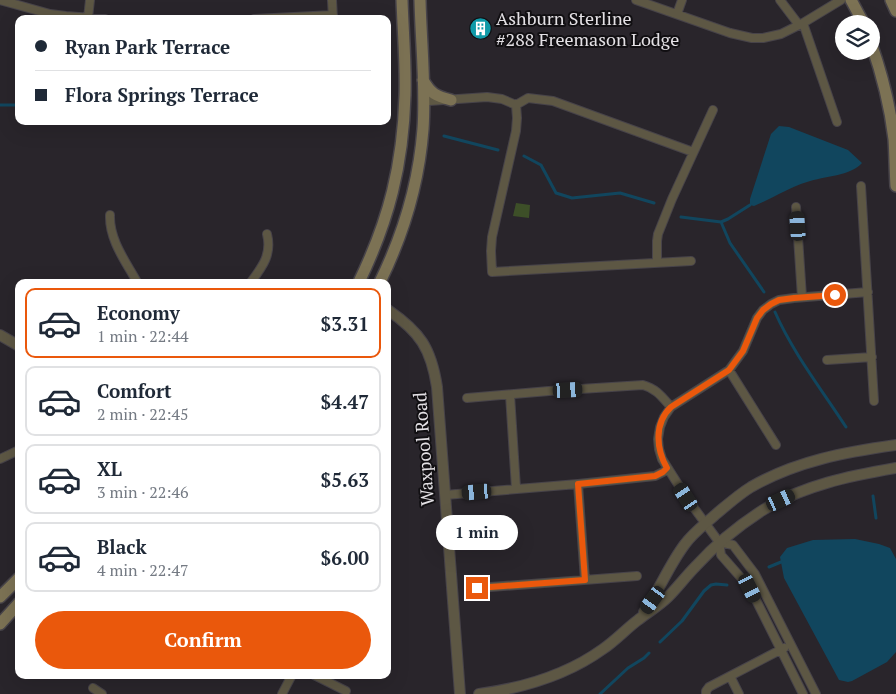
<!DOCTYPE html>
<meta charset="utf-8">
<style>
body{margin:0;font-family:"PT Serif",serif;background:#f6f6f7;color:#1f2937;height:100vh;display:flex;flex-direction:column;font-size:19px;white-space:nowrap}
*{box-sizing:border-box;margin:0}
p{font-size:16px;color:#747a83}
.icon{flex:none;width:28px;height:28px;fill:none;stroke:currentColor;stroke-width:2;stroke-linecap:round;stroke-linejoin:round}
.map{position:relative;flex:1;overflow:hidden}
.side{position:absolute;left:15px;top:279px;width:376px;height:400px;display:flex;flex-direction:column;background:#fff;border-radius:10px;box-shadow:0 5px 20px #0002}
.side>*{flex:none}
.banner{position:absolute;left:15px;top:15px;width:376px;height:110px;border-radius:10px;box-shadow:0 5px 20px #0002;display:grid;align-content:center;height:110px;padding:0 20px;background:#fff}
.tools{position:absolute;left:835px;top:15px;display:grid;gap:10px}
.tools a{display:grid;place-items:center;width:45px;height:45px;border-radius:50%;background:#fff;box-shadow:0 5px 20px #0002;font-size:25px}
.end{position:absolute;width:22px;height:22px;margin:-11px;border:6px solid #ea580c;background:#fff;box-shadow:0 0 0 2px #fff}
.from{border-radius:50%}
.bubble{position:absolute;height:35px;border-radius:18px;background:#fff;box-shadow:0 5px 20px #0002;font-size:16px;font-weight:700;line-height:35px;text-align:center}
.car{position:absolute;width:15px;height:30px;margin:-15px -8px;border-radius:6px;box-shadow:0 0 4px 1px #0007;background:linear-gradient(#222 24%,#8ab4d8 0 40%,#222 0 76%,#8ab4d8 0 86%,#222 0)}
.banner b{display:flex;align-items:center;gap:18px;height:48px;font-size:19px}
.banner b+b{border-top:1px solid #e0e1e3}
.banner i{width:12px;height:12px;background:#1f2937}
ul{padding:9px 0 0;list-style:none}
li{display:flex;align-items:center;gap:15px;height:70px;margin:0 10px 8px;padding:0 10px;border:2px solid #e0e1e3;border-radius:10px}
li div{flex:1}
li b{display:block;font-size:19px}
li em{font-style:normal;font-weight:700}
li.on{border-color:#ea580c}
li>.icon{width:45px;height:45px;stroke-width:1.5}
.cta{display:flex;gap:10px;margin-top:auto;padding:10px 20px}
.cta a{flex:1;height:58px;border-radius:30px;background:#ea580c;color:#fff;font-size:20px;font-weight:700;line-height:58px;text-align:center}
.map>svg:first-child{display:block}
.green{fill:#3d4f28}
.water{fill:#11465e}
.lines{fill:none;stroke-linecap:round;stroke-linejoin:round}
.stream{stroke:#11465e;stroke-width:3}
.minor-casing{stroke:#474349;stroke-width:10}
.tertiary-casing{stroke:#474349;stroke-width:12}
.secondary-casing{stroke:#474349;stroke-width:14}
.minor{stroke:#5d5744;stroke-width:8}
.tertiary{stroke:#5d5744;stroke-width:10}
.secondary{stroke:#7c7254;stroke-width:11}
.route{stroke:#ea580c;stroke-width:6}
.labels{text-anchor:middle;stroke-width:4;stroke-linejoin:round;paint-order:stroke}
.poi-label{font-size:18px;fill:#e4e1e5;stroke:#110f12;text-anchor:start}
.street-label{font-size:18px;fill:#e4e1e5;stroke:#110f12}
</style>
<div class="map">
<svg width="896" height="694" viewBox="0 0 896 694">
<rect width="100%" height="100%" fill="#29252b"/>
<!-- green -->
<path class="green" d="M516 203 530 205 529 218 513 216Z"/>
<!-- water -->
<path class="water" d="M779 126 789 127 848 150 862 163C851 176 824 176 807 182 790 187 771 199 754 206L750 205V199L771 134Z
M855 539 879 544 890 548 896 559V652L887 662 852 681 848 682 839 680 784 578 780 557 787 548 813 540Z"/>
<g class="lines">
<!-- stream -->
<path class="stream" d="M0 105H19
M381 121 383 122
M444 136 498 150
M524 156 541 165 556 193 572 198 620 193 654 203
M681 217 721 222 728 219 750 205
M721 222 730 243 764 292
M775 312C793 353 822 390 846 427
M873 496 876 518
M769 567 781 562
M660 642 682 621 704 591 711 585 716 584 727 585
M600 694 628 668 644 658 649 653"/>
<defs>
<path id="minor" d="M0 0 50 14 66 16 105 19
M332 0 333 19
M636 0 730 33 752 38H763L781 34 803 23 841 0
M780 0 799 25
M677 14 682 0
M88 18 90 0
M254 19 333 15
M803 23 837 122
M424 99 429 101 487 97 502 99 516 105 528 98 553 101 693 152
M516 105 517 118 516 131 492 237 491 251 492 272 691 261
M861 186 874 401
M796 207 802 297
M110 215C109 240 126 262 137 282
M657 263V241L658 234 672 199 713 110
M251 282C263 266 272 254 267 234
M827 360 872 357
M729 370 776 445
M510 395 516 488
M467 398 549 391 643 385C657 389 662 397 671 407
M0 459 19 450
M578 484 585 580
M445 495 578 484 655 476 663 472 667 469
M719 542 686 497 662 459 659 449 658 439 660 427 664 417 671 407 729 370 743 351 757 318 763 310 771 304 779 300 794 298 868 292
M719 542 733 545 755 574 816 694
M719 542 721 555 750 588 803 694
M477 588 637 576
M314 675 346 691
M730 676 739 694
M93 688 102 694
M282 694 292 675
M706 694V691L709 687 784 648"/>
<path id="tertiary" d="M388 310C420 332 431 348 437 387L460 694
M0 335 19 346
M644 612C659 591 669 565 685 544 693 533 705 524 715 515 727 505 738 495 751 487 796 461 846 452 896 445
M479 694C523 688 567 675 603 649 616 640 626 629 638 620 648 612 659 606 668 597 678 587 686 576 696 566 716 544 738 526 763 510 804 485 850 476 896 468"/>
<path id="secondary" d="M851 0 864 24
M891 0 896 11
M871 43C882 74 890 106 894 139 895 154 895 170 896 186
M423 80C431 94 436 96 451 100
M359 282C389 220 403 165 405 95 406 64 403 32 402 0
M380 282C403 235 419 182 423 129 426 87 421 43 420 0
M0 597 19 578
M0 624 19 603"/>
</defs>
<!-- minor casing -->
<use href="#minor" class="minor-casing"/>
<!-- tertiary casing -->
<use href="#tertiary" class="tertiary-casing"/>
<!-- secondary casing -->
<use href="#secondary" class="secondary-casing"/>
<!-- minor -->
<use href="#minor" class="minor"/>
<!-- tertiary -->
<use href="#tertiary" class="tertiary"/>
<!-- secondary -->
<use href="#secondary" class="secondary"/>
</g>
<g class="lines">
<!-- route -->
<path class="route" d="M477 588 585 580 578 484 655 476 663 472 667 468C656 449 654 423 671 407L729 370 743 351 757 318 763 310 771 304 779 300 794 298 835 295"/>
</g>
<!-- icons -->
<defs>
<symbol id="building-disc" viewBox="-11 -11 22 22"><circle r="9.5" fill="#0f9aa8" stroke="#110f12"/><path d="M-4-6H4V6H1V3H-1V6H-4ZM-2.5-4.3h1.7v1.8h-1.7ZM.8-4.3h1.7v1.8H.8ZM-2.5-1h1.7V.8h-1.7ZM.8-1h1.7V.8H.8Z" fill="#fff"/></symbol>
</defs>
<g fill-rule="evenodd">
<use href="#building-disc" x="468" y="16" width="25" height="25"/>
</g>
<g class="labels">
<!-- poi labels -->
<g class="poi-label">
<text x="496" y="25">Ashburn Sterline<tspan x="496" dy="21">#288 Freemason Lodge</tspan></text>
</g>
<!-- street labels -->
<g class="street-label">
<text transform="translate(424 449) rotate(-94)" y="6">Waxpool Road</text>
</g>
</g>
</svg>
<div class="tools">
<a><svg class="icon" aria-label="layers" viewBox="0 0 24 24"><path d="M12 4l9 5-9 5-9-5zM3 14l9 5 9-5"/></svg></a>
</div>
<i class="end from" style="left:835px;top:295px"></i>
<i class="end" style="left:477px;top:588px"></i>
<div class="bubble" style="left:436px;top:515px;width:82px">1 min</div>
<i class="car" style="left:798px;top:226px;rotate:356deg"></i>
<i class="car" style="left:568px;top:390px;rotate:87deg"></i>
<i class="car" style="left:477px;top:492px;rotate:265deg"></i>
<i class="car" style="left:686px;top:497px;rotate:327deg"></i>
<i class="car" style="left:781px;top:500px;rotate:65deg"></i>
<i class="car" style="left:750px;top:588px;rotate:153deg"></i>
<i class="car" style="left:653px;top:600px;rotate:216deg"></i>
<div class="banner">
<b><i class="from"></i>Ryan Park Terrace</b>
<b><i></i>Flora Springs Terrace</b>
</div>
<section class="side">
<ul>
<li class="on"><svg class="icon" aria-label="car" viewBox="0 0 24 24"><path d="M5 17H2v-5l4-1 3-4h7l3 4 3 1v5h-3M9 17h6M6 11h13"/><circle cx="7" cy="17" r="2"/><circle cx="17" cy="17" r="2"/></svg><div><b>Economy</b><p>1 min · 22:44</p></div><em>$3.31</em></li>
<li><svg class="icon" aria-label="car" viewBox="0 0 24 24"><path d="M5 17H2v-5l4-1 3-4h7l3 4 3 1v5h-3M9 17h6M6 11h13"/><circle cx="7" cy="17" r="2"/><circle cx="17" cy="17" r="2"/></svg><div><b>Comfort</b><p>2 min · 22:45</p></div><em>$4.47</em></li>
<li><svg class="icon" aria-label="car" viewBox="0 0 24 24"><path d="M5 17H2v-5l4-1 3-4h7l3 4 3 1v5h-3M9 17h6M6 11h13"/><circle cx="7" cy="17" r="2"/><circle cx="17" cy="17" r="2"/></svg><div><b>XL</b><p>3 min · 22:46</p></div><em>$5.63</em></li>
<li><svg class="icon" aria-label="car" viewBox="0 0 24 24"><path d="M5 17H2v-5l4-1 3-4h7l3 4 3 1v5h-3M9 17h6M6 11h13"/><circle cx="7" cy="17" r="2"/><circle cx="17" cy="17" r="2"/></svg><div><b>Black</b><p>4 min · 22:47</p></div><em>$6.00</em></li>
</ul>
<div class="cta"><a>Confirm</a></div>
</section>
</div>
